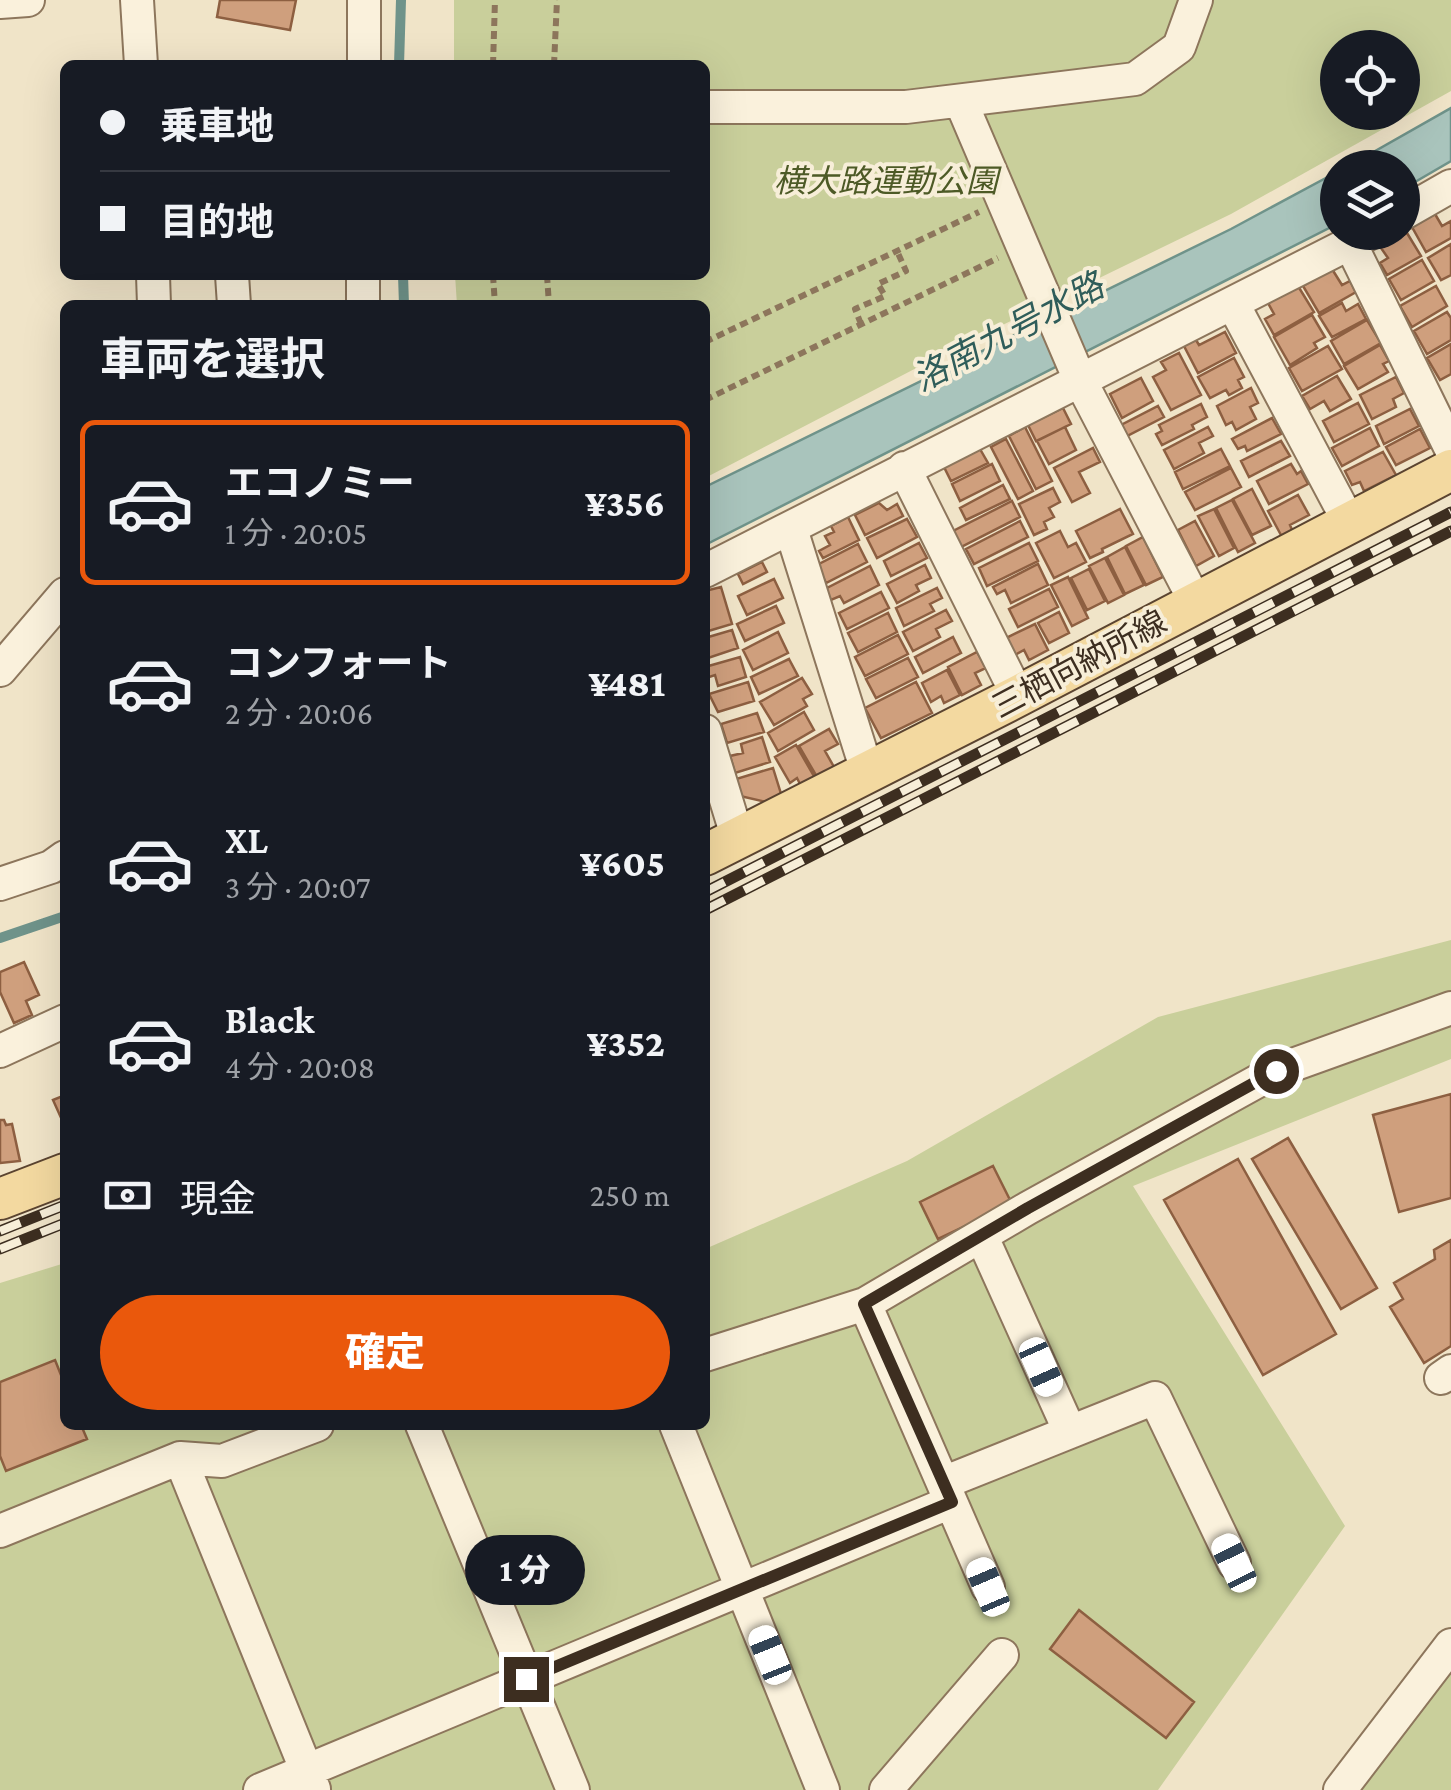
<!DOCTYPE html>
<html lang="ja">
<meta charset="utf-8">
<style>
body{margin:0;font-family:"Crimson Pro","Noto Sans JP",serif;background:#20242c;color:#f1f3f6;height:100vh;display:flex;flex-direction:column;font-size:38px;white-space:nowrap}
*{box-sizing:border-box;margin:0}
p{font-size:32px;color:#9ea1a6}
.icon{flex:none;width:55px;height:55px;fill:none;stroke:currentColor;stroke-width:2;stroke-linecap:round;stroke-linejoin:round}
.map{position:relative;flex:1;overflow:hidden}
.sheet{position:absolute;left:60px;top:300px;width:650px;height:1130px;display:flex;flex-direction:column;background:#171b24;border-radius:15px;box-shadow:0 10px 40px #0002}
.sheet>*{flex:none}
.hud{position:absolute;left:60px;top:60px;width:650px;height:220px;border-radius:15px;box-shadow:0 10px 40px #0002;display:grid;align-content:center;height:220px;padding:0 40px;background:#171b24}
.controls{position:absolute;left:1320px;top:30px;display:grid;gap:20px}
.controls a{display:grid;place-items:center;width:100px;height:100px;border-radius:50%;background:#171b24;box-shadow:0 10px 40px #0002;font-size:50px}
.end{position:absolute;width:45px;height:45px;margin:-22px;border:12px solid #3d2e20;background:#fff;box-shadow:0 0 0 5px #fff}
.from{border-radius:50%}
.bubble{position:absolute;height:70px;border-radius:35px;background:#171b24;box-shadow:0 10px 40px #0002;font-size:32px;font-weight:800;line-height:70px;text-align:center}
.car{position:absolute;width:30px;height:60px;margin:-30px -15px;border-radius:12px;box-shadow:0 0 8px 2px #0007;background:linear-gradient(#fff 24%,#345 0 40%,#fff 0 76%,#345 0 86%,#fff 0)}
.hud b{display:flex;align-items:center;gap:35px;height:95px;font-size:38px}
.hud b+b{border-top:2px solid #363941}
.hud i{width:25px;height:25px;background:#f1f3f6}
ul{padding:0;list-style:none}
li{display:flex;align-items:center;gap:30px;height:165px;margin:0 20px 15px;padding:0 20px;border:5px solid transparent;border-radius:15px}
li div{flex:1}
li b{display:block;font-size:38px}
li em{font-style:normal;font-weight:800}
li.current{border-color:#ea580c}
li>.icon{width:90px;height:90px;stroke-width:1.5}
h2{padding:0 40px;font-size:45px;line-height:120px}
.pay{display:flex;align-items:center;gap:25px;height:110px;padding:0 40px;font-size:38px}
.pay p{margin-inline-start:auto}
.cta{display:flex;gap:20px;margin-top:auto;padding:20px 40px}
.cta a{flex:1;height:115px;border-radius:60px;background:#ea580c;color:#fff;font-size:40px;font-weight:800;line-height:115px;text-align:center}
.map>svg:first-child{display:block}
.green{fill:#c9cf9b;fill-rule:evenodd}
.water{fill:#a9c4bc;stroke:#6f938a;stroke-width:2.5}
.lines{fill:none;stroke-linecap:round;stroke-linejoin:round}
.stream{stroke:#6f938a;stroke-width:10}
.building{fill:#cf9f7d;stroke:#8d5f41;stroke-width:2.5}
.minor-casing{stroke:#8d765c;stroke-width:36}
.major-casing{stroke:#5b4430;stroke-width:44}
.path{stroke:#8d765c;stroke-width:6;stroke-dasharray:8 5;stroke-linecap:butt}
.minor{stroke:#faf1dc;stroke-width:32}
.major{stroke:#f3d9a0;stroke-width:40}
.rail-casing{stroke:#3d2e20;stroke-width:11}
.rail{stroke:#f7eed8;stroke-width:8;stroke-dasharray:22;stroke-linecap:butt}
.route{stroke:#3d2e20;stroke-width:12}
.labels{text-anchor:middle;stroke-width:8;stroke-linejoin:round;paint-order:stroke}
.park-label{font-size:32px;font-style:italic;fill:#4d5a26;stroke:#f7eed8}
.street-label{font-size:32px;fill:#3d2e20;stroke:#f7eed8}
.water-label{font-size:35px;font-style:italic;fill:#2f5d5a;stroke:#f7eed8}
</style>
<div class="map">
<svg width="1451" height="1790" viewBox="0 0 1451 1790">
<rect width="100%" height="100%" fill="#f0e4c8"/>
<!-- green -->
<path class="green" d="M454 0H1451V91L1231 214 951 350 705 478V305H457L455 275H705V65H454ZM1338 48H1402V112H1338Z
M1451 940V1059L1133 1186 1345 1526 1158 1790H0V1283L65 1263V1425H705V1249L907 1161 1158 1017Z
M1451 1645V1790H1340Z"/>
<!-- water -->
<path class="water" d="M1451 108V161L1403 189 1402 168 1347 167Z
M1337 172V224L705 545V487L1231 229Z"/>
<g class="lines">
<!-- stream -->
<path class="stream" d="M399 65 401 0
M403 275 404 305
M0 938 65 916"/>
</g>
<!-- building -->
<path class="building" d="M220 0H296L290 30 217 17Z
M1435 214 1442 226 1451 221V238L1426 252 1412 227Z
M1407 233 1421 256 1387 275 1380 263 1388 258 1381 248Z
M1451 244V275L1441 280 1428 258Z
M1422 260 1434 281 1401 300 1389 279Z
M1332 269 1342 285 1350 281 1356 292 1319 313 1303 286Z
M1298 286 1314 312 1274 335 1265 319 1274 314 1268 303Z
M1436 286 1447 306 1412 327 1400 306Z
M1342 303 1346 311 1358 304 1366 319 1332 337 1319 316Z
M1447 312 1451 318V340L1427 354 1414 331Z
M1312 315 1325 337 1314 343 1317 348 1290 365 1274 337Z
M1367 320 1381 343 1344 364 1331 341Z
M1225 332 1236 353 1198 373 1184 346 1196 340 1199 345Z
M1451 344V374L1440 380 1427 358Z
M1380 345 1389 361 1383 364 1388 372 1358 389 1344 366Z
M1328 346 1342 369 1302 391 1289 368Z
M1179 353 1201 395 1171 410 1153 377 1166 370 1161 362Z
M1234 358 1244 377 1238 380 1242 388 1229 395 1226 390 1210 398 1198 377Z
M1337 376 1351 399 1330 411 1324 401 1310 409 1302 396Z
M1396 377 1404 393 1393 399 1396 407 1372 419 1360 395Z
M1141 378 1153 401 1122 418 1110 394Z
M1251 388 1258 403 1250 407 1256 419 1236 430 1232 422 1226 425 1217 406Z
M1358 403 1369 424 1334 442 1323 421Z
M1201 404 1207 417 1192 425 1194 429 1162 445 1156 434 1162 431 1159 425Z
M1158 406 1164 417 1127 436 1121 425Z
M1063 408 1071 424 1036 441 1028 425Z
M1410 409 1419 426 1384 444 1376 426Z
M1272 418 1281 434 1247 451 1245 446 1238 449 1232 439Z
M1025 427 1052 481 1036 489 1009 436Z
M1065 427 1076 450 1049 464 1037 441Z
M1208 427 1213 436 1199 443 1204 453 1174 469 1164 450Z
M1370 428 1379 446 1342 466 1332 448Z
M1420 429 1430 448 1396 465 1386 447Z
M1006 439 1033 491 1018 499 991 447Z
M1281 441 1290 456 1249 477 1241 461Z
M1093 448 1100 462 1079 472 1090 493 1072 502 1054 468Z
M980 449 988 463 951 481 944 467Z
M1221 449 1230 466 1183 489 1175 472Z
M1383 452 1396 475 1364 491 1360 482 1352 485 1345 471Z
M992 464 1000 481 960 501 952 484Z
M1291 464 1297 474 1301 471 1308 484 1269 504 1257 481Z
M1231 468 1241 487 1195 510 1185 492Z
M1003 485 1010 499 966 520 960 508Z
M1053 488 1060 502 1049 508 1054 517 1044 522 1047 529 1034 535 1019 504Z
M1252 489 1271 526 1252 535 1233 499Z
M1298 495 1309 515 1290 525 1293 532 1282 537 1268 511Z
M1232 500 1255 543 1238 552 1216 508Z
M1012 501 1020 517 961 547 953 531Z
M879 503 887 510 897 504 903 516 865 535 855 515Z
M1120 509 1133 534 1102 549 1103 552 1090 558 1076 531Z
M1214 509 1234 548 1219 556 1198 516Z
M848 517 859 540 823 558 819 551 830 545 825 536 834 532 831 526Z
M907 519 917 537 877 558 867 538Z
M1020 521 1028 537 974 564 966 549Z
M1195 521 1214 556 1196 566 1178 530Z
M1060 531 1068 547 1076 543 1086 562 1054 578 1036 543Z
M1143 537 1163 577 1146 585 1126 546Z
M919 543 927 558 891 576 884 561Z
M1029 543 1038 561 987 586 979 568Z
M858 544 867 562 826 583 817 565Z
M1125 547 1144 585 1125 594 1107 557Z
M1105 558 1124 595 1108 603 1089 566Z
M762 562 767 572 743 584 738 574Z
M1038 564 1048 585 1011 603 1005 590 997 594 993 587Z
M925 565 931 578 916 585 919 591 897 603 887 584Z
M870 566 879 585 844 603 840 596 831 600 825 589Z
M1089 569 1105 601 1087 610 1071 578Z
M1068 577 1088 618 1072 626 1051 585Z
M774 579 783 598 747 615 738 596Z
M721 587 732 624 705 632V591Z
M937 588 942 598 930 604 934 611 904 626 896 608Z
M1049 589 1058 607 1018 627 1009 609Z
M881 592 889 608 847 629 839 613Z
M776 606 784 623 745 641 737 624Z
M946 610 952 621 936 629 940 637 913 651 903 632Z
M1059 612 1069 633 1049 643 1038 623Z
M888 613 897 632 858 652 848 633Z
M1035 624 1048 650 1029 660 1024 650 1015 655 1006 638Z
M732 630 738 648 705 659V638Z
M778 632 788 653 753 670 743 650Z
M898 635 908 654 865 676 855 657Z
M953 637 961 653 923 673 915 657Z
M977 652 986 668 975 673 981 685 962 695 948 667Z
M740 657 746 677 718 686 715 675 706 678 705 667Z
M908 658 918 677 876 698 866 679Z
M789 659 798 676 759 694 751 677Z
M947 670 960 695 944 703 941 696 931 702 922 683Z
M802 678 812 694 803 699 807 706 774 725 760 702Z
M748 682 754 701 718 712 709 694Z
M916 682 932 713 881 738 865 708Z
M804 712 814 730 778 751 768 733Z
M757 713 764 732 727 743 721 724Z
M829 729 838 744 825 751 834 767 817 777 799 746Z
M762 737 770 762 735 773 730 756 743 753 741 744Z
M796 745 815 778 801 786 797 778 790 783 775 757Z
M773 768 782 797 766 802 740 796 736 779Z
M24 962 39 995 26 1001 32 1015 14 1023 0 992V972Z
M1451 1094V1198L1399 1212 1373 1115Z
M65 1095V1118L62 1120 53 1100Z
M0 1120H4L6 1125 12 1124 20 1161 0 1163Z
M1288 1138 1377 1288 1341 1309 1252 1159Z
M1238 1159 1336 1334 1263 1375 1164 1200Z
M993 1166 1012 1204 938 1239 920 1202Z
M1451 1240V1346L1424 1363 1390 1307 1403 1299 1394 1283 1435 1259 1434 1250Z
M55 1360 65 1385V1425H81L87 1439 6 1471 0 1456V1382Z
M1079 1610 1194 1702 1166 1738 1050 1649Z"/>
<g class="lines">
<defs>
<path id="minor" d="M137 0 141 65
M0 2 28 0
M364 65V0
M961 102 1079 378 1196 603
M705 107H906L1135 79 1179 47 1196 0
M1402 214 1451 186
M1351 245 1451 449
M153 275 154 305
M232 275 234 305
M1233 304 1349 522
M363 305V275
M904 468 1018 696
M791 529 867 771
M705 571 1372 232
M0 670 65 594
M705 731 738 839
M0 884 51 867 65 857
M0 1051 65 1021
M982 1237 1070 1432
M865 1304 1028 1208 1276 1071 1451 1008
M705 1355 865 1304 988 1587
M1441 1378 1451 1371
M422 1425 573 1790
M676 1425 823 1790
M180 1458 222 1461 317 1425
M943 1483 1155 1398 1234 1563
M0 1531 180 1458 314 1789
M260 1790 951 1502
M886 1790 1002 1655
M1340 1790 1451 1645"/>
<path id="major" d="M705 855 1018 696 1451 470
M0 1199 65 1174"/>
</defs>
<!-- minor casing -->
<use href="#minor" class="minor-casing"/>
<!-- major casing -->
<use href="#major" class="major-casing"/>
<!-- path -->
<path class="path" d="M493 65 495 0
M554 65 557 0
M493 275 495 305
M547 275 549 305
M861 324 855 309 885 296 878 284 906 271 897 251
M705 342 979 212
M705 400 998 258"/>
<!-- minor -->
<use href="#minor" class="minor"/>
<!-- major -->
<use href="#major" class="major"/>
<defs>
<path id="rail" d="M705 892 1451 512
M705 910 1451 531
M0 1231 65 1205
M0 1249 65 1223"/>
</defs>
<!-- rail casing -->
<use href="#rail" class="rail-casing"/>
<!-- rail -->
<use href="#rail" class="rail"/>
</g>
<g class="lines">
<!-- route -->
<path class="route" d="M526 1679 952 1502 864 1304 1028 1208 1276 1071"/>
</g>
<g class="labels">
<!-- park labels -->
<g class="park-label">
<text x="886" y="192">横大路運動公園</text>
</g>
<!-- street labels -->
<g class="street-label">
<text transform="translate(1079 664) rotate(-28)" y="11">三栖向納所線</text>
</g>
<!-- water labels -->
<g class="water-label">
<text transform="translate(1008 332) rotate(-28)" y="12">洛南九号水路</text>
</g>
</g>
</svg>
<div class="controls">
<a><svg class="icon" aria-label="locate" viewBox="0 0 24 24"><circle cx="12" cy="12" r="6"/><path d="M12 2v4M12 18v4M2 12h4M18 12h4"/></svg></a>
<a><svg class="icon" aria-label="layers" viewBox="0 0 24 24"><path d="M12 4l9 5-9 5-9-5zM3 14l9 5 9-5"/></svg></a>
</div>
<i class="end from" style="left:1276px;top:1071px"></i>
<i class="end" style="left:526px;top:1679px"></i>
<div class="bubble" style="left:465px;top:1535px;width:120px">1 分</div>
<i class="car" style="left:1041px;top:1367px;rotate:156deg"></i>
<i class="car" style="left:1234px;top:1563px;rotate:334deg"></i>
<i class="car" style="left:988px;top:1587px;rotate:337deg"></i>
<i class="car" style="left:770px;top:1655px;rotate:338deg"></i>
<div class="hud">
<b><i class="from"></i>乗車地</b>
<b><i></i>目的地</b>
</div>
<section class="sheet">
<h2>車両を選択</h2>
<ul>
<li class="current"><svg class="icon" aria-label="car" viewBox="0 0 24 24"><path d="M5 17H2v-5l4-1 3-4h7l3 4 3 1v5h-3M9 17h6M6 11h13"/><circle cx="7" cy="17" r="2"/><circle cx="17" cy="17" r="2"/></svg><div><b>エコノミー</b><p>1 分 · 20:05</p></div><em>¥356</em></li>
<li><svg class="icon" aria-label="car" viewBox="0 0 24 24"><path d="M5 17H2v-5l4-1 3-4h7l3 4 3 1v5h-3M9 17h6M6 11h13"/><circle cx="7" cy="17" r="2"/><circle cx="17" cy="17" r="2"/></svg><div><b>コンフォート</b><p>2 分 · 20:06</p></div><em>¥481</em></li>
<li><svg class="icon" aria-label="car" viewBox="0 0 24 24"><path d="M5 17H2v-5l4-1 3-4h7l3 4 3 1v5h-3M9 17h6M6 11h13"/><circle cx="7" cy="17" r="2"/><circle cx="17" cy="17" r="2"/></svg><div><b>XL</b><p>3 分 · 20:07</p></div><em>¥605</em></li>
<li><svg class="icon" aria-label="car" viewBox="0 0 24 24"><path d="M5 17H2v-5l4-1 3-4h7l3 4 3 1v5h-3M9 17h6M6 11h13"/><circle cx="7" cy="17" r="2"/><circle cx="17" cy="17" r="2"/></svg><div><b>Black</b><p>4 分 · 20:08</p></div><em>¥352</em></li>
</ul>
<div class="pay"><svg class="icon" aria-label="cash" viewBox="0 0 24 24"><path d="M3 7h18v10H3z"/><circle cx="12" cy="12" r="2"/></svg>現金<p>250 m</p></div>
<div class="cta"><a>確定</a></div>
</section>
</div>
